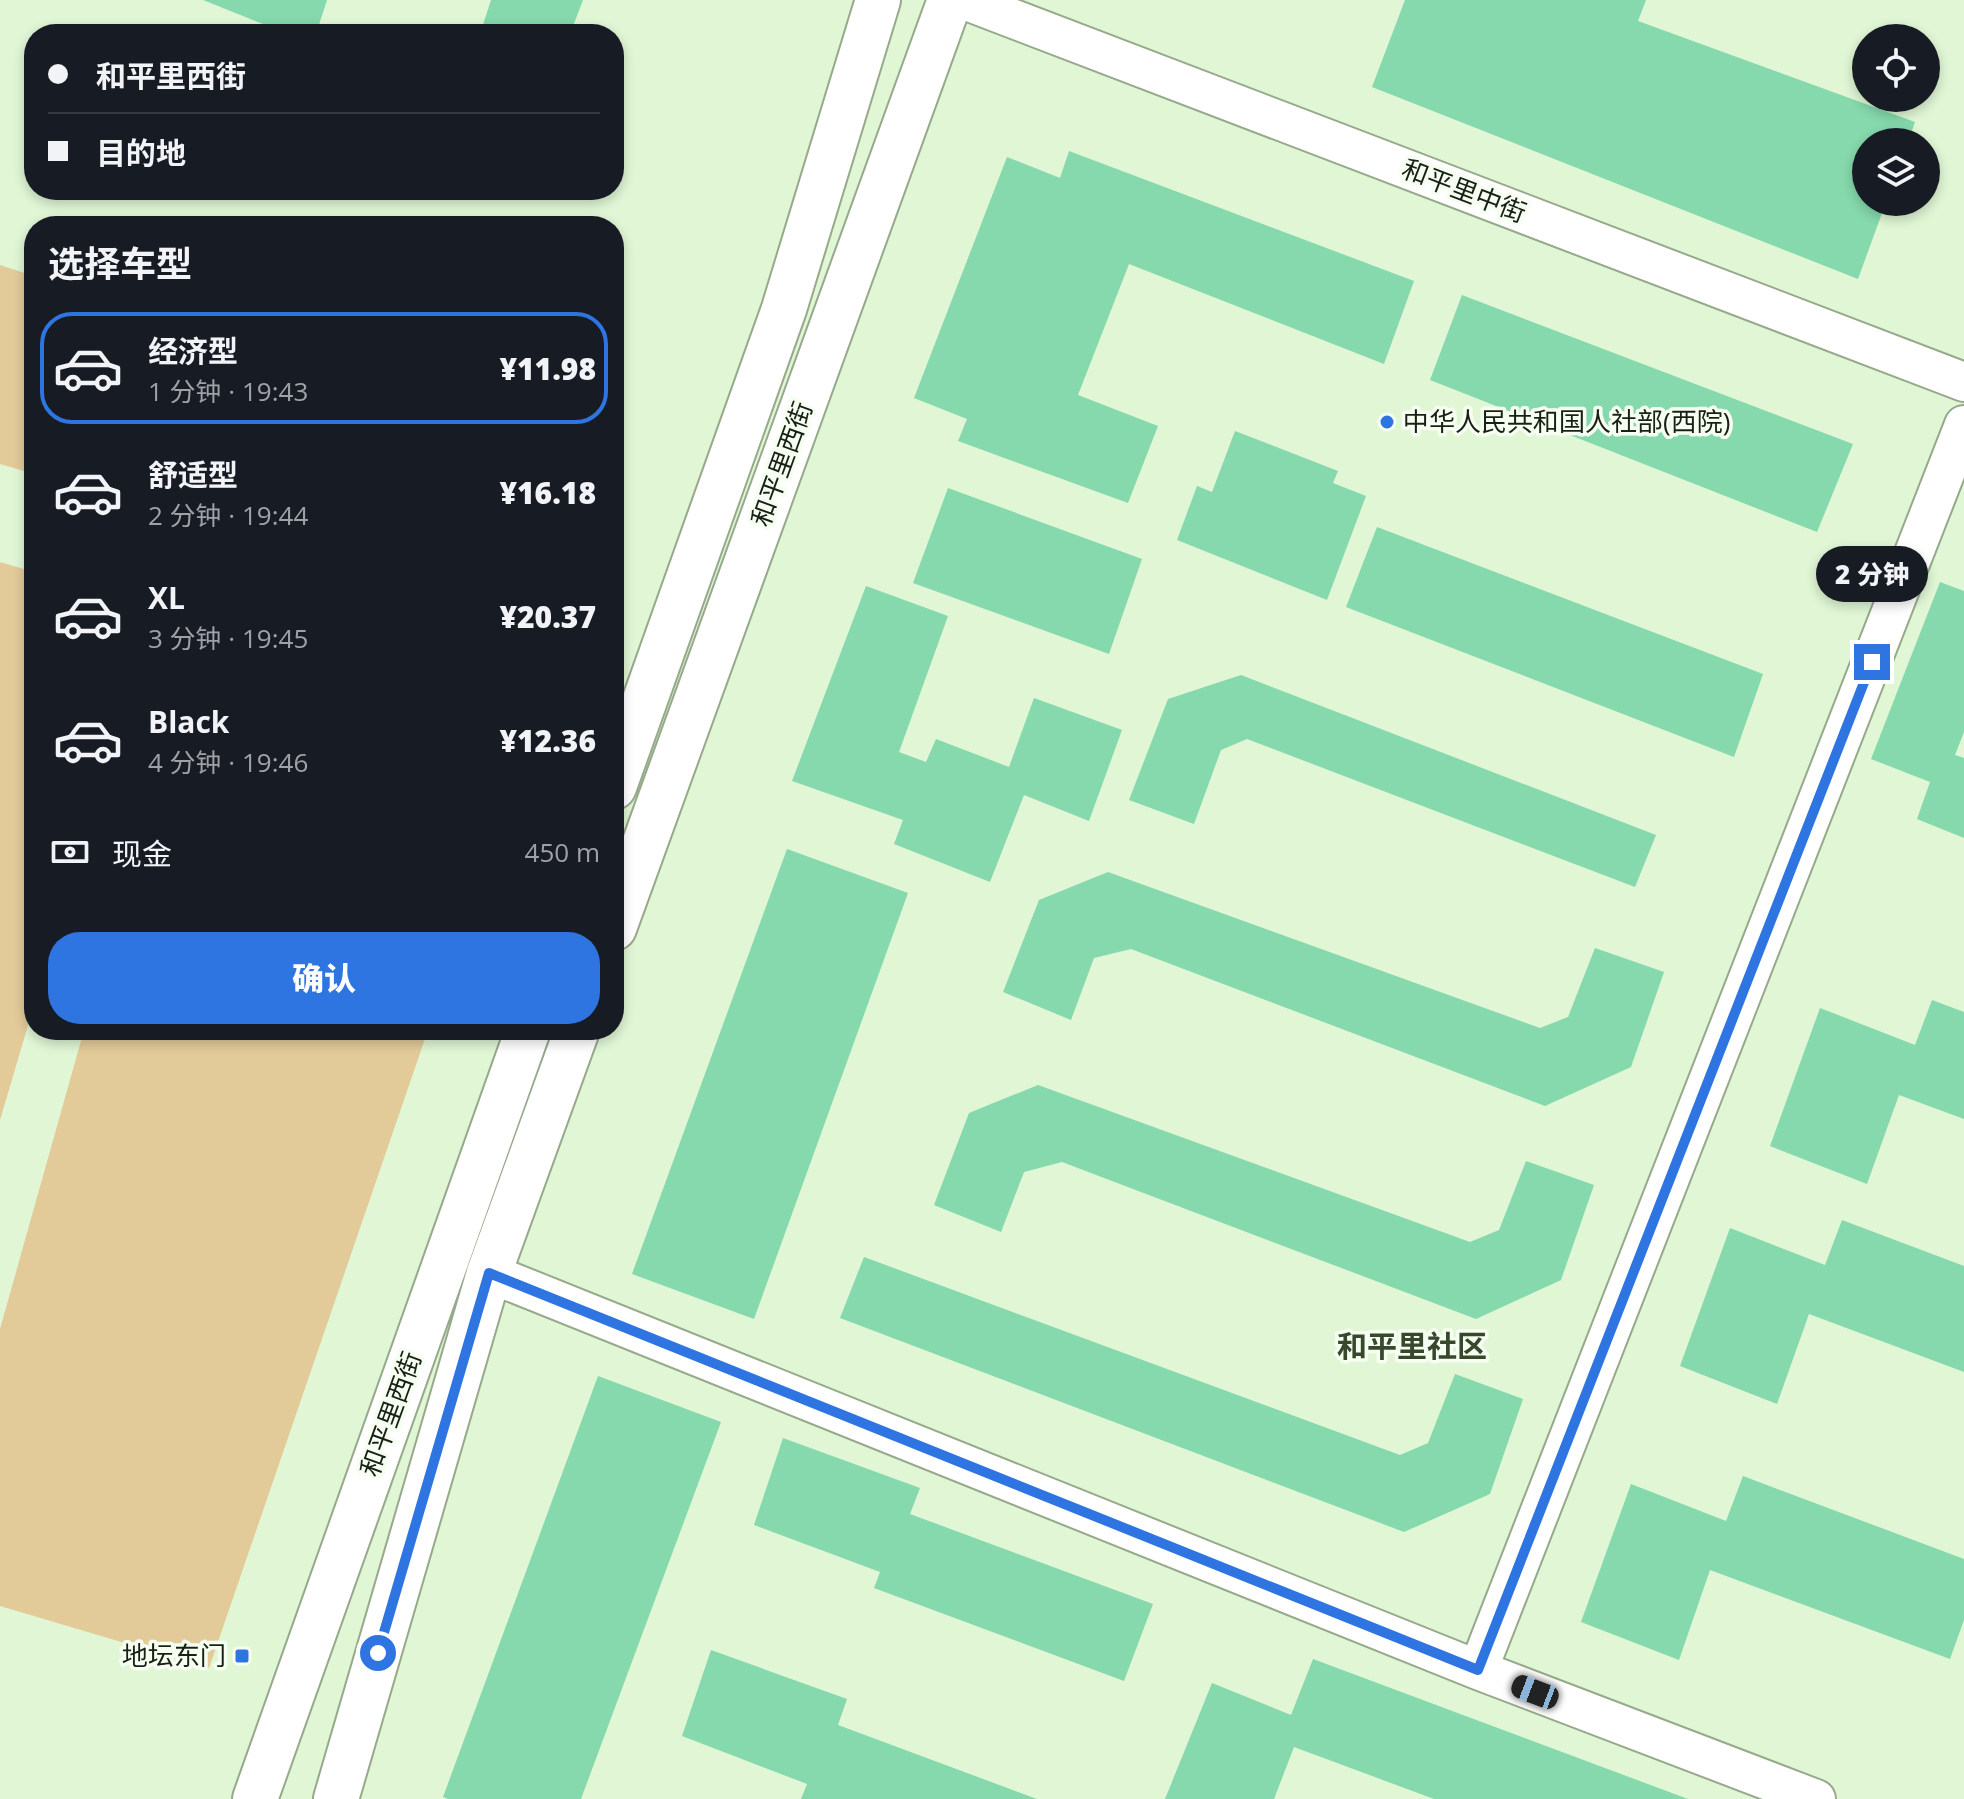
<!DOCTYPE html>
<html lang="zh">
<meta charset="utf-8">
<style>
body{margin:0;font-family:"Open Sans","Noto Sans SC",sans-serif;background:#242831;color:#f1f3f6;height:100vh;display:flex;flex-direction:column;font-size:30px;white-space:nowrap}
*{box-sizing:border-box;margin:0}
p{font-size:26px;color:#9ea1a6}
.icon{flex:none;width:44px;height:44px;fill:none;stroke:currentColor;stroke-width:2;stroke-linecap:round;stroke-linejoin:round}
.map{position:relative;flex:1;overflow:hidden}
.panel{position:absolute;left:24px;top:216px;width:600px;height:824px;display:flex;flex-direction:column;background:#171b24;border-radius:32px;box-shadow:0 4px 12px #0003}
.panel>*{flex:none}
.top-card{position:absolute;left:24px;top:24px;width:600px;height:176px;border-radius:32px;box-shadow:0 4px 12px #0003;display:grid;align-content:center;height:176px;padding:0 24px;background:#171b24}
.buttons{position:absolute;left:1852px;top:24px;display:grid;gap:16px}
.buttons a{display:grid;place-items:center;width:88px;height:88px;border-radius:50%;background:#171b24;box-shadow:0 4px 12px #0003;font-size:40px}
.end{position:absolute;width:36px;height:36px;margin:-18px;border:10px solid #2f75e1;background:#fff;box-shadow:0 0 0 4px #fff}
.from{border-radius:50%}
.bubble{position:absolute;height:56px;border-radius:28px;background:#171b24;box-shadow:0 4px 12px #0003;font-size:26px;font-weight:800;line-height:56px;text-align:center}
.car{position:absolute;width:24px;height:48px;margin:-24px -12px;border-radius:10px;box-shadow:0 0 6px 2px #0007;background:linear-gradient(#222 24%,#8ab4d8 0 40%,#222 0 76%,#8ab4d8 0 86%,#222 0)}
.top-card b{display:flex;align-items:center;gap:28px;height:76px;font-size:30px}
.top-card b+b{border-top:2px solid #363941}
.top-card i{width:20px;height:20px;background:#f1f3f6}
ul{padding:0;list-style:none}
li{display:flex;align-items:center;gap:24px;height:112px;margin:0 16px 12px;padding:0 8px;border:4px solid transparent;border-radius:32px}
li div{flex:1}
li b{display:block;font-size:30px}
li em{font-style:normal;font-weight:800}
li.selected{border-color:#2f75e1}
li>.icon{width:72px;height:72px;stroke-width:1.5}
h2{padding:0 24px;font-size:36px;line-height:96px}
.pay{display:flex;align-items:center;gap:20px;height:88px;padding:0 24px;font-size:30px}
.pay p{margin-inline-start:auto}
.button{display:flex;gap:16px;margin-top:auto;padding:16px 24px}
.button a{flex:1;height:92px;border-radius:32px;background:#2f75e1;color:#fff;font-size:32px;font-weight:800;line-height:92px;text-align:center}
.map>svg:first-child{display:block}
.green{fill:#e3cb99}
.building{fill:#85d9ac}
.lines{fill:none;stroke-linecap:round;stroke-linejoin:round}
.minor-casing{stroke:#96a98b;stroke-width:42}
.major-casing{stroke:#96a98b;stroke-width:48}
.minor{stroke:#fff;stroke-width:38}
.major{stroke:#fff;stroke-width:44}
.route{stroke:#2f75e1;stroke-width:10}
.poi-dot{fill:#2f75e1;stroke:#f6fef1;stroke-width:3}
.labels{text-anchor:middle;stroke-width:7;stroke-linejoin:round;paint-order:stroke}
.street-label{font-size:26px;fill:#181f14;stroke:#f6fef1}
.poi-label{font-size:26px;fill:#181f14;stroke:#f6fef1;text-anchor:start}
.quarter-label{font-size:30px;font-weight:bold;fill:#37482d;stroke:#f6fef1}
</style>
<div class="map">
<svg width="1964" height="1799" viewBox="0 0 1964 1799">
<rect width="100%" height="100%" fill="#e0f6d5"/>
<!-- green -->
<path class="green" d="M0 265 34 276V474L0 464Z
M0 562 34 572V1005L0 1120Z
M84 1030H428L209 1668 0 1606V1329Z"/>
<!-- building -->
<path class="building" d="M203 0H327L316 34H288Z
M491 0H583L570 34H480Z
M1405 0H1646L1638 21 1915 122 1908 142H1866V202H1886L1858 279 1372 87Z
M1069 151 1414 281 1384 364 1129 264 1078 395 1158 426 1128 503 958 441 967 419 914 398 1007 157 1060 178Z
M1462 295 1853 444 1817 532 1430 380Z
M1235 431 1338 471 1333 483 1366 496 1327 600 1177 540 1197 486 1212 492Z
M948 488 1142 559 1109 654 913 583Z
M1377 527 1763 674 1734 757 1346 607Z
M1940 582 1964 591V732L1955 755 1964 758V838L1917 819 1930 782 1871 759Z
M866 586 948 616 899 752 926 762 936 739 1009 767 1034 698 1122 730 1089 821 1024 795 990 882 894 844 903 820 792 781Z
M1241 675 1656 835 1635 887 1247 739 1221 750 1194 824 1129 800 1168 699Z
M787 849 908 893 754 1319 632 1274Z
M1108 872 1540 1028 1568 1017 1595 948 1664 972 1631 1067 1545 1106 1131 949 1094 958 1071 1020 1003 992 1039 900Z
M1932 1000 1964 1012V1119L1899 1095 1867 1184 1770 1146 1820 1008 1915 1045Z
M1038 1085 1470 1242 1499 1230 1526 1161 1594 1185 1561 1280 1476 1319 1062 1162 1024 1172 1001 1232 934 1205 969 1113Z
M1842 1220 1964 1266V1372L1809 1314 1777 1404 1680 1366 1730 1228 1825 1265Z
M864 1257 1400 1455 1428 1443 1455 1374 1523 1399 1490 1494 1404 1532 840 1318Z
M598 1376 721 1422 581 1799H448L443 1797Z
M783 1438 920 1488 910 1514 1153 1604 1124 1681 874 1588 880 1572 754 1525Z
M1743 1476 1964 1559V1620L1950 1659 1710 1570 1679 1660 1581 1622 1631 1484 1726 1521Z
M711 1650 847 1699 838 1725 1037 1799H801L807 1784 682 1736Z
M1313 1659 1688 1799H1434L1294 1747 1274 1799H1165L1212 1683 1291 1715Z"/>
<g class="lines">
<defs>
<path id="minor" d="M964 0 1964 382
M489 1273 1478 1670 1816 1799
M1478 1670 1964 425"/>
<path id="major" d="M614 787 784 309 878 0
M614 928 950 0
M255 1799 528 1030
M336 1799 489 1273 577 1030"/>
</defs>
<!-- minor casing -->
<use href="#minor" class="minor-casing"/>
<!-- major casing -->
<use href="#major" class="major-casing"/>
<!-- minor -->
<use href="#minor" class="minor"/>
<!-- major -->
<use href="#major" class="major"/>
</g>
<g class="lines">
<!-- route -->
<path class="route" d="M378 1653 489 1273 1478 1670 1872 662"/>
</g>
<!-- markers -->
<g class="poi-dot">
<circle cx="1387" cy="422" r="8"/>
<rect x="234" y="1648" width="16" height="16" rx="4"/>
</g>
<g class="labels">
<!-- street labels -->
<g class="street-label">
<text transform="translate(1464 191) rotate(21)" y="9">和平里中街</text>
<text transform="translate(782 464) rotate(-70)" y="9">和平里西街</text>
<text transform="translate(391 1414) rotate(-70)" y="9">和平里西街</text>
</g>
<!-- poi labels -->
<g class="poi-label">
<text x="1403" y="431">中华人民共和国人社部(西院)</text>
<text x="226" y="1665" text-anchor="end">地坛东门</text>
</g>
<!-- quarter labels -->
<g class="quarter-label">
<text x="1412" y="1357">和平里社区</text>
</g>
</g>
</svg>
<div class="buttons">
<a><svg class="icon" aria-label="locate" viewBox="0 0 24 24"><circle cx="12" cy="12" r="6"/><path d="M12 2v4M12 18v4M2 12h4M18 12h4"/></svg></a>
<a><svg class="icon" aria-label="layers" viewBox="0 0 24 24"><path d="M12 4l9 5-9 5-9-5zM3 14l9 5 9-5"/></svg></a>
</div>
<i class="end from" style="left:378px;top:1653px"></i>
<i class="end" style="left:1872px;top:662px"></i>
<div class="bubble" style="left:1816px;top:546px;width:112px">2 分钟</div>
<i class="car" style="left:1535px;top:1692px;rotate:291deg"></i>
<div class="top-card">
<b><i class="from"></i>和平里西街</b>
<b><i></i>目的地</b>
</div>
<section class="panel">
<h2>选择车型</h2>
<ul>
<li class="selected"><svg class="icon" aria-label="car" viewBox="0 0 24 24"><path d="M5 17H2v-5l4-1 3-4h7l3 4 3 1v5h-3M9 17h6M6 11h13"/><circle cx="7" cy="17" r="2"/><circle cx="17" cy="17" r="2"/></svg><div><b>经济型</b><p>1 分钟 · 19:43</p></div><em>¥11.98</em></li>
<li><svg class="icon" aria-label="car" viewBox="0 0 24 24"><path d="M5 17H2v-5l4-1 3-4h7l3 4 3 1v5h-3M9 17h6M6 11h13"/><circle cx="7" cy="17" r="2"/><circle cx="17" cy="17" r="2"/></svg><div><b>舒适型</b><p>2 分钟 · 19:44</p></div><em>¥16.18</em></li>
<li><svg class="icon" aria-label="car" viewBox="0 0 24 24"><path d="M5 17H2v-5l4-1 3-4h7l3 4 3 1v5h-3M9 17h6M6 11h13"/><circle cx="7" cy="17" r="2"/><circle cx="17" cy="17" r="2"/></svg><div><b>XL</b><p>3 分钟 · 19:45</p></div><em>¥20.37</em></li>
<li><svg class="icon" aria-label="car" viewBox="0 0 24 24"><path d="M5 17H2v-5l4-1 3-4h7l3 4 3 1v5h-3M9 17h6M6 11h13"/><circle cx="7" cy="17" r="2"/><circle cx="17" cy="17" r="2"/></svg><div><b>Black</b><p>4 分钟 · 19:46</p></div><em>¥12.36</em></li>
</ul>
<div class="pay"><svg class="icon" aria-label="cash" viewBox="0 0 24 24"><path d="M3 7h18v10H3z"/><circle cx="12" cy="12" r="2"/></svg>现金<p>450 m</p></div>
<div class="button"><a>确认</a></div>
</section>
</div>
